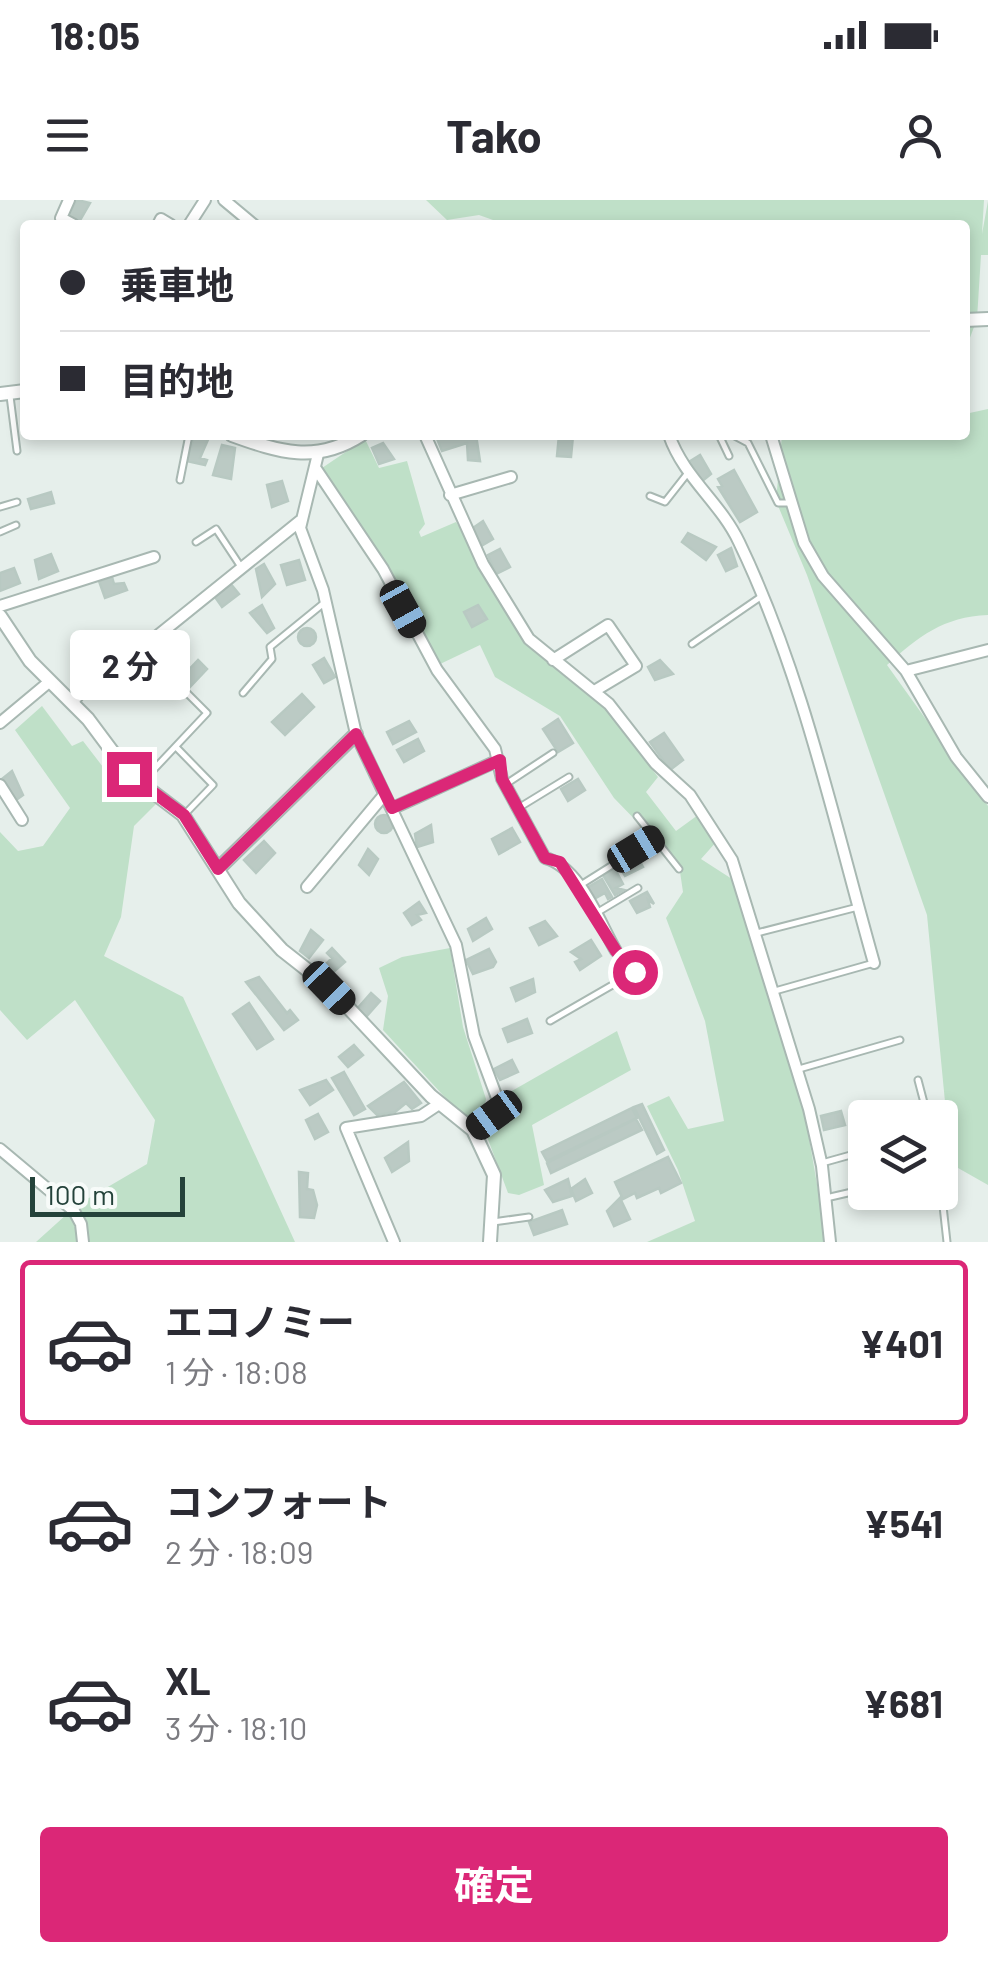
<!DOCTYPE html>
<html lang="ja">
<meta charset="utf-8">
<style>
body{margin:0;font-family:Barlow,"Noto Sans JP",sans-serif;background:#f7f7f7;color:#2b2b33;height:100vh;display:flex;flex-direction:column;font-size:38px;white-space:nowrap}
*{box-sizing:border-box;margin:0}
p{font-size:32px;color:#7c7c81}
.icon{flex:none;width:55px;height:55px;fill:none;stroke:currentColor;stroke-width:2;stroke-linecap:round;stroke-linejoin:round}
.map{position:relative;height:1042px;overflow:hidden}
.sheet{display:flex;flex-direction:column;background:#fff;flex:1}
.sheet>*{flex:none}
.banner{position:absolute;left:20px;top:20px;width:950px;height:220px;border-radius:10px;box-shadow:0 5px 15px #0003;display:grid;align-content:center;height:220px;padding:0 40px;background:#fff}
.tools{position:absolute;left:848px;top:900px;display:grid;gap:20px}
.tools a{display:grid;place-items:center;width:110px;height:110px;border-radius:10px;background:#fff;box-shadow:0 5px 15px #0003;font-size:50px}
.scale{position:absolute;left:30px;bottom:25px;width:155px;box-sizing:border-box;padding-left:10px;border:5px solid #24423a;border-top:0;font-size:28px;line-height:35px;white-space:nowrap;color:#24423a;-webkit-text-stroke:8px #f7fbf9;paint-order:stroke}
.end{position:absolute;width:45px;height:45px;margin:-22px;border:12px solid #db2777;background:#fff;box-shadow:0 0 0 5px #fff}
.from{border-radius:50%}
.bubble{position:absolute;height:70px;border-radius:10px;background:#fff;box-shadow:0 5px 15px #0003;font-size:32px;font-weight:700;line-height:70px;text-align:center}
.car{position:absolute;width:30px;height:60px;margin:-30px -15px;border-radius:12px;box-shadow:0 0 8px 2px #0007;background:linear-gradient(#222 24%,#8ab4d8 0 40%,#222 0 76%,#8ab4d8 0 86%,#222 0)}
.banner b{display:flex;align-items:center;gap:35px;height:95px;font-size:38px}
.banner b+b{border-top:2px solid #e1e1e2}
.banner i{width:25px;height:25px;background:#2b2b33}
ul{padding:18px 0 0;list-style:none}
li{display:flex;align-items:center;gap:30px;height:165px;margin:0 20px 15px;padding:0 20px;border:5px solid transparent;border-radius:10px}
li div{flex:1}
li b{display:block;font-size:38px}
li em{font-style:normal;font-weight:700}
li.on{border-color:#db2777}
li>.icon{width:90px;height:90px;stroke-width:1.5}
.cta{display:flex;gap:20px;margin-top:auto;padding:20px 40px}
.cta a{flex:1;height:115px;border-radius:10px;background:#db2777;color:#fff;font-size:40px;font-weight:700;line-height:115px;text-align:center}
.status{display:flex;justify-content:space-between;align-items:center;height:70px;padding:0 50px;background:#fff;direction:ltr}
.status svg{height:28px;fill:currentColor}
header{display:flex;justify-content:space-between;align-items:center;height:130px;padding:0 40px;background:#fff;font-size:45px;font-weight:700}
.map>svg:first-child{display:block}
.green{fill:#bfe0c8}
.building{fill:#bbcac4;stroke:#b8c9c2;stroke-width:2.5}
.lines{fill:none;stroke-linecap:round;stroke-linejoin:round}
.service-casing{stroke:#a8b8b2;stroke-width:9}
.minor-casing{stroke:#a8b8b2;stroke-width:14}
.tertiary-casing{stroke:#a8b8b2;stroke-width:16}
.service{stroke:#fff;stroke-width:5}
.minor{stroke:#fff;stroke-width:10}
.tertiary{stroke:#fff;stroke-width:12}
.route{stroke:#db2777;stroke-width:12}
</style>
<div class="status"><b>18:05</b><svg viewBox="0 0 49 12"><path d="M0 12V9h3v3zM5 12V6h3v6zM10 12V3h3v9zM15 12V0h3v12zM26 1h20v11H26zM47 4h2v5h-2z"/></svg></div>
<header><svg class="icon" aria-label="menu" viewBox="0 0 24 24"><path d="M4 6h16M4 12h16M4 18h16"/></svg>Tako<svg class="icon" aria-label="person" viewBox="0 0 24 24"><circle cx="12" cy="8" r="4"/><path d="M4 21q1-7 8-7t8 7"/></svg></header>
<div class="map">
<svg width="988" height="1042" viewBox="0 0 988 1042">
<rect width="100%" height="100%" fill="#e6efeb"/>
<!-- green -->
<path class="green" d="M426 0H984L982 34 988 1V55H981L977 119 965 151V25H507L479 15 447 20Z
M988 209V415C943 417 919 436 887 465L988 606V985L951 964 927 715 807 375 776 301 782 235H965V214Z
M365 239 379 268 407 261 425 324 419 332 421 337 456 322 539 448 602 505 658 577 646 592 676 631 698 615 717 641 701 659 732 679 805 915 827 1042H647L695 1021 678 970 647 906 669 896 688 929 724 921 705 821 666 718 683 692 679 665 614 598 560 516 495 477 480 445 438 465 375 349 322 268Z
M42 506 72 546 83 541 113 580 132 582 158 602 134 626 121 717 104 756 183 797 295 1042H36L77 1005 147 964 155 920 75 800 27 840 0 810V632L18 651 43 646 70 608 15 530Z
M450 748 463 827 486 899 484 911 463 917 383 830 388 796 379 768 402 757Z
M617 831 631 870 532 925 544 985 519 995 508 993 483 926 496 917 510 892Z"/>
<!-- building -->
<path class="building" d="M77 0 90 3 79 22 68 16Z
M202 235H210L200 258 207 260 205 265 187 261 194 236Z
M430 235H476L480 261 468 260 467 243 442 251 436 236Z
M559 235 573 236 571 257 557 256Z
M383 243 394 259 379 264 372 248Z
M222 245 235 248 231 279 213 275Z
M700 255 711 274 701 282 687 263Z
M734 270 757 312 740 322 718 287 722 286 718 279Z
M282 281 288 301 272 307 267 285Z
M51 292 54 303 31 309 28 299Z
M483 321 493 339 481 346 470 330Z
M688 333 716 347 706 360 682 342Z
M731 348 737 366 726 371 718 355Z
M500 349 510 367 496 374 488 355Z
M51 354 58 371 39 379 35 360Z
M299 360 305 380 287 385 281 365Z
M264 364 275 384 262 397 256 369Z
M14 368 20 383 0 391V373Z
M112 377 114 384 124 383 127 390 105 398 99 381Z
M230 383 239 394 222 407 215 397Z
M262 405 274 428 267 433 250 413Z
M478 405 487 419 472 427 464 412Z
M298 437a9 9 0 1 1 18 0a9 9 0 1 1-18 0Z
M324 458 335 477 324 483 313 465Z
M198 460 207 469 190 487 181 478Z
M660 460 673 474 655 480 648 467Z
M302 494 314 507 285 535 272 522Z
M558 519 573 543 558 552 543 529Z
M409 521 416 532 393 544 387 532Z
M664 533 683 560 670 570 650 542Z
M418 539 424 551 404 562 397 550Z
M12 571 23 595 16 600 2 579Z
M578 579 585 590 568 601 561 589Z
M375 624a9 9 0 1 1 18 0a9 9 0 1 1-18 0Z
M431 625 433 642 417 647 415 634Z
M512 628 520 642 499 654 492 639Z
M264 641 275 653 256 673 244 660Z
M368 649 378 659 369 675 359 665Z
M636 655 643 667 625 676 618 665Z
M615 669 623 684 616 688 624 690 615 695 603 675Z
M602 679 612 697 608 699 605 693 592 700 585 689Z
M647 692 654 704 648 700 650 707 637 713 630 701Z
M419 702 426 713 417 715 421 720 412 725 404 713Z
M486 718 492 729 473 741 468 729Z
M545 721 557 736 539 745 530 728Z
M311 730 323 740 309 758 300 751Z
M591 740 601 756 580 770 575 762 581 759 571 752Z
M332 748 345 762 330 775 323 767 332 758 327 753Z
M489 749 496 762 493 767 473 774 466 760Z
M259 777 287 813 290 810 298 820 284 830 246 782Z
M533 779 535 792 516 801 511 788Z
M371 793 380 801 366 817 357 809Z
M249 803 273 839 257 849 233 814Z
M527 819 532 833 508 842 503 829Z
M354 845 363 855 348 867 339 857Z
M512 860 518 872 500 880 494 869Z
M344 872 365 909 354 915 332 878Z
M326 880 333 890 310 905 300 890Z
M404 882 421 903 412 909 406 903 395 912 377 915 368 906Z
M642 904 664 950 657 954 634 907Z
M632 908 637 918 547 961 542 952Z
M841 911 845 925 824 930 821 916Z
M318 914 328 932 315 939 306 920Z
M636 919 642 930 551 973 547 963Z
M408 942 409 961 392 972 385 958Z
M668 957 681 983 661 993 659 988 637 998 635 993 623 999 615 982Z
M299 972 308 973 307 989 313 990 317 1005 314 1018 300 1017Z
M568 979 572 996 553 1002 545 990Z
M585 979 592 993 576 1001 571 989Z
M620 998 630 1019 614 1026 607 1011Z
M562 1010 567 1024 534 1035 529 1022Z"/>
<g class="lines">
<defs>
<path id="service" d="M10 196 17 251
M719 235 729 256
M733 235 748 243 778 303H791
M180 280 189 235
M650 296 665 302 687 274
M0 307 17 302
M0 332 16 325
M196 342 216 329 241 367
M692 444 762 396
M243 493 272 459 270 447 324 403
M176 547 213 585 186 613
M143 581 207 513 178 484
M506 584 553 553
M520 607 569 577
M637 616 679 669
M579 686 657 637
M598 712 638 688
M757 733 858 707
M775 791 874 763
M550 821 635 772 616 751
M799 869 900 840
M918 880 928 918
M822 963 865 951
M940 979 947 1042
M826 998 865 989
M493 1022 529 1017"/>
<path id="minor" d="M69 0 61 18 74 25
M224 0 254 25
M158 25 161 19 171 25
M189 25 205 0
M425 235 483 364 529 439 609 504 655 563 690 595 732 660 809 909 822 966 830 1042
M669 235C684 278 720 302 739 342 803 475 834 622 874 763
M771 235 804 343 823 376 906 471 956 557 988 597
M318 254 300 328 323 390 356 534 456 745 474 836 500 906 473 930
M316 269 383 369 437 470 495 549 502 579 545 658C580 667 599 722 616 751
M450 295 511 277
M0 406 154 357
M553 460 608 425 636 466 596 490
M906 471 988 450
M73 502 101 467 125 462 300 321
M0 523 49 482
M0 585 22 620
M393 608 499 560
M307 687 384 595
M0 949 74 1011 81 1024 83 1042
M394 1042 346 928 421 916 439 904"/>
<path id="tertiary" d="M965 120 988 119
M0 194 25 191
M232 235C279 252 316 264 361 235
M0 416 30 461 88 519 129 574 183 615 239 703 282 750 329 787 431 896 473 930 494 975 490 1042
M218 669 356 534"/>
</defs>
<!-- service casing -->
<use href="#service" class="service-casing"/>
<!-- minor casing -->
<use href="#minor" class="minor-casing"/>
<!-- tertiary casing -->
<use href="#tertiary" class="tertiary-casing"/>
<!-- service -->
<use href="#service" class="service"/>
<!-- minor -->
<use href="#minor" class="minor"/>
<!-- tertiary -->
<use href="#tertiary" class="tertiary"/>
</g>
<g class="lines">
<!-- route -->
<path class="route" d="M129 574 184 615 218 669 356 534 392 608 500 560 502 579 545 658 560 662 616 751 635 772"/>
</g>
</svg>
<div class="tools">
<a><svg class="icon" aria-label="layers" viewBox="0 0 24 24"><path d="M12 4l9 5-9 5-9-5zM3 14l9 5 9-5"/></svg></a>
</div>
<div class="scale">100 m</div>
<i class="end from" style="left:635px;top:772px"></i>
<i class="end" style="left:129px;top:574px"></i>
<div class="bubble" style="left:70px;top:430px;width:120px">2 分</div>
<i class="car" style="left:403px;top:409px;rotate:151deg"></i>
<i class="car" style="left:636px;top:649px;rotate:59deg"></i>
<i class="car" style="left:329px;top:788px;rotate:136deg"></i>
<i class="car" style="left:494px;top:915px;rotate:234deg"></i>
<div class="banner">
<b><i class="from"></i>乗車地</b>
<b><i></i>目的地</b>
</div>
</div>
<section class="sheet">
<ul>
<li class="on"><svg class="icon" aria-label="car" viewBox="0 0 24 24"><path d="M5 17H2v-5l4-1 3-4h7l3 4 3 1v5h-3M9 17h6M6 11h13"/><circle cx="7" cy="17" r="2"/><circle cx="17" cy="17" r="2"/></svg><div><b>エコノミー</b><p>1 分 · 18:08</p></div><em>¥401</em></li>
<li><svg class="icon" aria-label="car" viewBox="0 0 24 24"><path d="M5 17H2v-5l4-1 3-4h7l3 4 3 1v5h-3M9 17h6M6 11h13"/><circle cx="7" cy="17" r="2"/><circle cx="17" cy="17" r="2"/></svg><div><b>コンフォート</b><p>2 分 · 18:09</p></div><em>¥541</em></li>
<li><svg class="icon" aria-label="car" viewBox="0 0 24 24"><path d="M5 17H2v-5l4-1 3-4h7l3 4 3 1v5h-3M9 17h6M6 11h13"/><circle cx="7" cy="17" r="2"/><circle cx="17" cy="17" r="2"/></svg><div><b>XL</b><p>3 分 · 18:10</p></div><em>¥681</em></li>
</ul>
<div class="cta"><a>確定</a></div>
</section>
